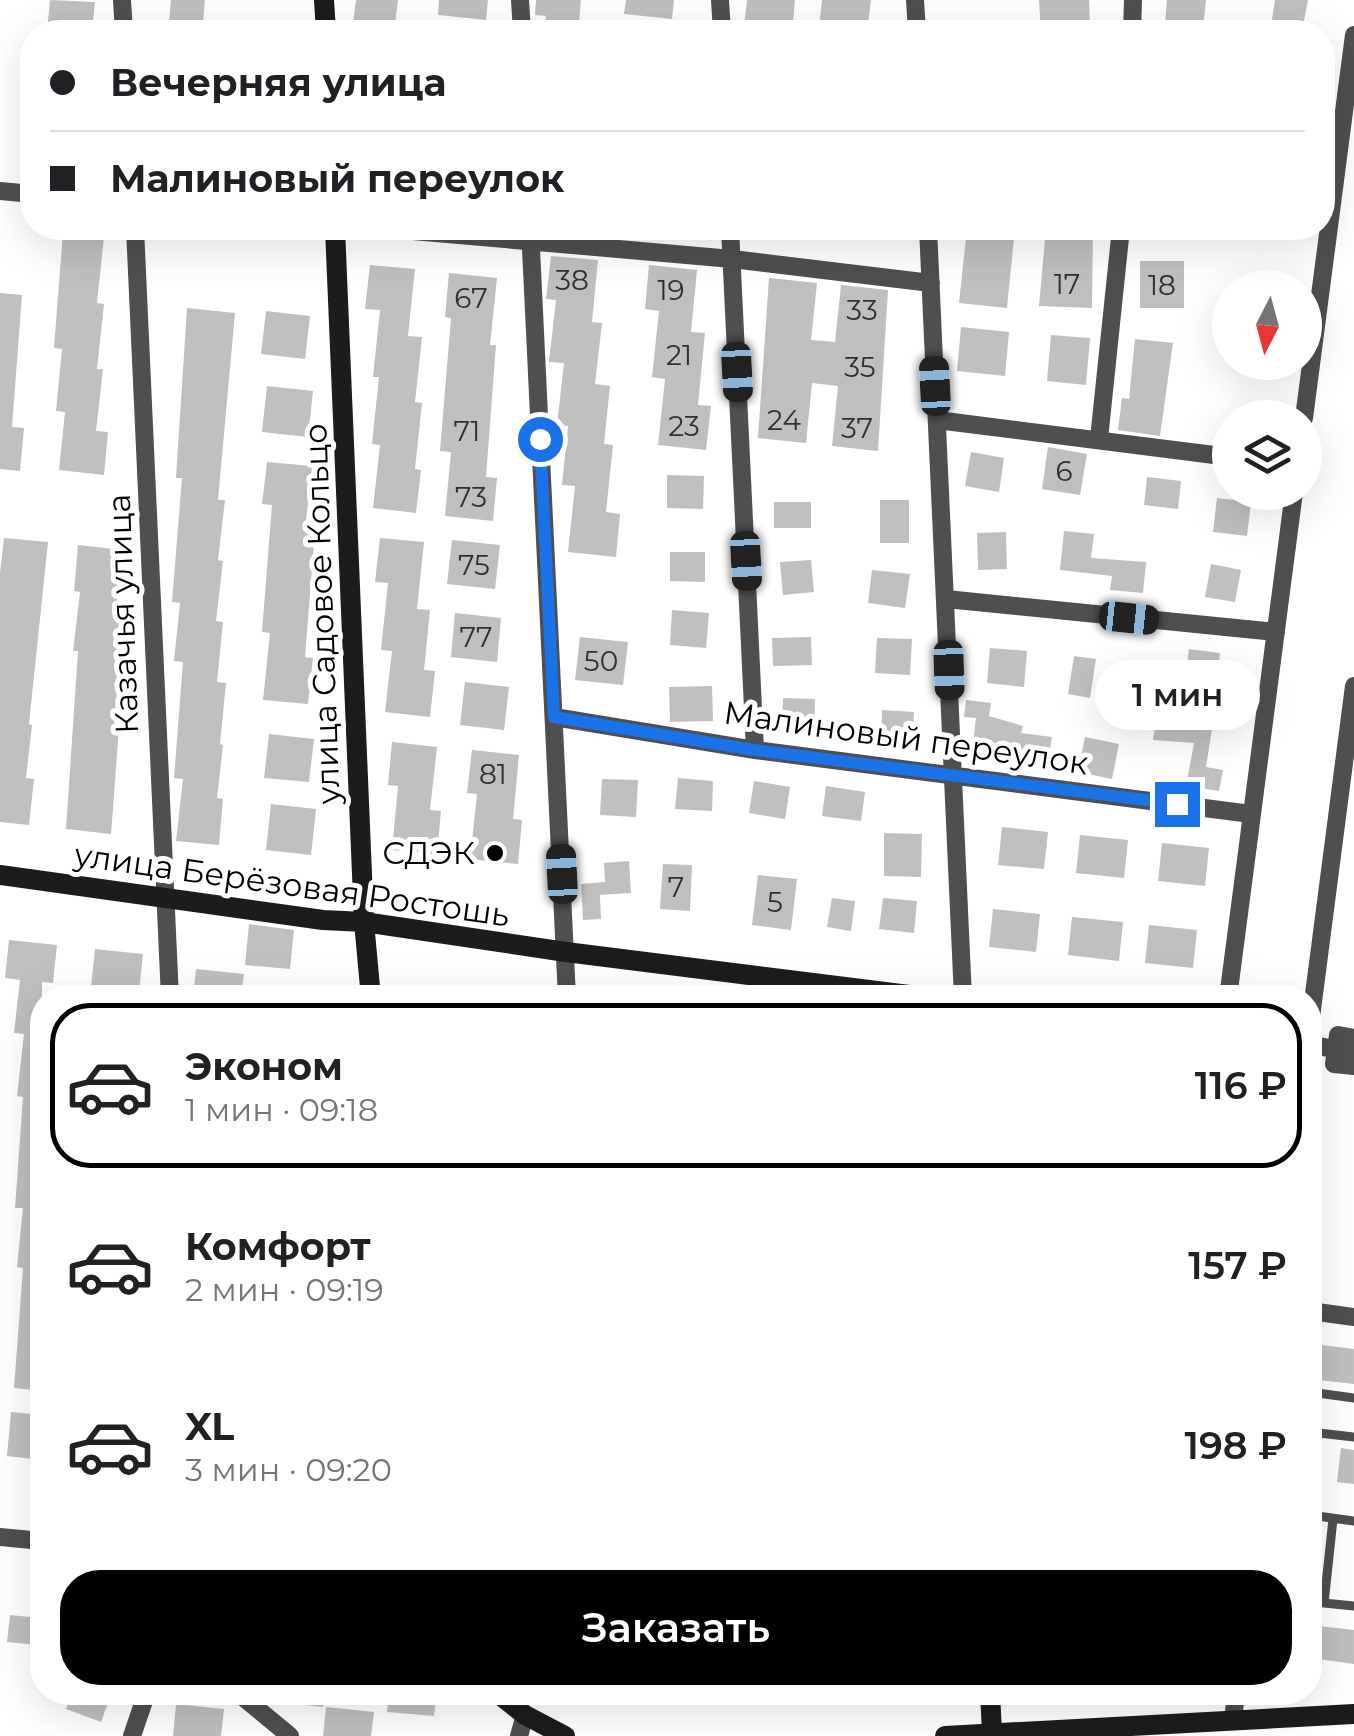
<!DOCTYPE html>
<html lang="ru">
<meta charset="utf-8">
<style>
body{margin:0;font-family:Montserrat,sans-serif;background:#f2f2f2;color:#202124;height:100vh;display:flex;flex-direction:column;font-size:38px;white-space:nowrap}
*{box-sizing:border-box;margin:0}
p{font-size:32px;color:#757577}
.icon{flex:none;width:55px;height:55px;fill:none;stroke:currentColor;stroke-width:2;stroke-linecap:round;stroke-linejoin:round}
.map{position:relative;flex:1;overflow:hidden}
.sheet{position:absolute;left:30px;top:985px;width:1292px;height:720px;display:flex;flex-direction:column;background:#fff;border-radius:40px;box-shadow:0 10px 40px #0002}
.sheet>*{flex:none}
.top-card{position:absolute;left:20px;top:20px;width:1315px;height:220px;border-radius:40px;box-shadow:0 10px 40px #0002;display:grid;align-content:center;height:220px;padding:0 30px;background:#fff}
.needle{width:65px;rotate:186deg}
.buttons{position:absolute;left:1212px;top:270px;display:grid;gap:20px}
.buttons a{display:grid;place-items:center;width:110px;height:110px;border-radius:50%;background:#fff;box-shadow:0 10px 40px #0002;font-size:50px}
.end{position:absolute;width:45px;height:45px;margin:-22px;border:12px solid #1a73e8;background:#fff;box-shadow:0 0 0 5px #fff}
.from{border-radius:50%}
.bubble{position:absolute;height:70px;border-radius:35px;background:#fff;box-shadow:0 10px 40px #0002;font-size:32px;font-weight:600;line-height:70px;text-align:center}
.car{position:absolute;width:30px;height:60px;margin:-30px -15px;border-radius:12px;box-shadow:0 0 8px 2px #0007;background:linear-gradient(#222 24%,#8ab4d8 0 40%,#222 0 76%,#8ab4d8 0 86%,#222 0)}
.top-card b{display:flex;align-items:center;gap:35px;height:95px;font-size:38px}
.top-card b+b{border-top:2px solid #e0e0e0}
.top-card i{width:25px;height:25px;background:#202124}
ul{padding:18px 0 0;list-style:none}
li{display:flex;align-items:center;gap:30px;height:165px;margin:0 20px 15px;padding:0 10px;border:5px solid transparent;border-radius:40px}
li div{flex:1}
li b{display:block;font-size:38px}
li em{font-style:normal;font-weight:600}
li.current{border-color:#000}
li>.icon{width:90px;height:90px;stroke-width:1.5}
.cta{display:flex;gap:20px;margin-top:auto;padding:20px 30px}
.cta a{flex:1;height:115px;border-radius:40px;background:#000;color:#fff;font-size:40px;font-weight:600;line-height:115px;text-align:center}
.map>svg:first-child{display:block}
.building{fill:#bfbfbf}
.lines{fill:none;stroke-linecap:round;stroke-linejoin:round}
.lane{stroke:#4f4f4f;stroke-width:9}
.street{stroke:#4f4f4f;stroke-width:18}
.secondary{stroke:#1c1c1c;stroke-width:20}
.route{stroke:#1a73e8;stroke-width:12}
.poi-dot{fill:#000;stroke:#fff;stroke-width:4}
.labels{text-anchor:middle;stroke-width:10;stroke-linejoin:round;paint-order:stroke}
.number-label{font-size:28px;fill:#303030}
.street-label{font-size:32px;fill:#000;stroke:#fff}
.poi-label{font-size:32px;fill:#000;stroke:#fff;text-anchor:end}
</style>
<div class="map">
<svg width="1354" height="1736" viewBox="0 0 1354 1736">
<rect width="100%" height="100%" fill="#fff"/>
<!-- building -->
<path class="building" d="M50 0 95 2 92 32H47Z
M171 0H205L202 32H168Z
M356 0H398L394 32H352Z
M439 0H488L486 20 438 15Z
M536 0H581L578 32H544L546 16 535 15Z
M626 0H674L672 19 624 14Z
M747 0H795L792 32 744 27Z
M822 0H871L867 32 819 29Z
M1039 0H1089L1090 31 1041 32Z
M1167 0H1206L1203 28 1165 24Z
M1275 0H1308L1302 31 1271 26Z
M967 228H1015L1007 308 959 303Z
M1046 228H1093L1092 308 1039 306Z
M63 232 104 237 97 303 104 304 97 369H103L96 431 108 432 104 475 59 470 65 412 56 411 62 349 54 348Z
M551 256 598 260 592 322 602 323 595 384 610 386 604 444 613 445 606 512 620 514 616 557 568 552 575 486 562 485 568 426 557 425 564 363 549 362 556 300 546 299Z
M1140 261H1184V308H1140Z
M370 265 415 269 408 336 422 337 415 402 422 403 415 469 421 470 416 513 373 508 380 445 372 444 379 377H373L380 310 365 309Z
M649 265 697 270 691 332 705 333 698 405 711 406 706 450 658 445 665 379 652 377 659 311 645 309Z
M449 273 497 278 490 345H496L486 477 497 478 493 521 445 516 451 452 440 451 451 318 445 317Z
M769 278 817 283 811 340 835 342 841 285 888 290 878 451 832 446 838 386 812 383 806 443 758 438Z
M0 293 22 295 12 427 24 428 20 471 0 469Z
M187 308 235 313 218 500H225L218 560 223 561 216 621 223 622 217 682 226 683 220 744 223 745 217 798 223 799 219 845 176 841 183 779 174 778 183 662 174 661 180 603 172 602 182 478H176Z
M266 311 310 316 305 359 261 354Z
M961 327 1009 332 1005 376 957 371Z
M1051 335 1090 338 1086 385 1047 381Z
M1135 339 1173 343 1160 436 1118 430 1122 398 1129 399Z
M267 386 313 391 308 437 262 432Z
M1048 447 1087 454 1080 495 1042 489Z
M971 452 1004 458 999 492 965 486Z
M267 462 312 466 305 530 315 531 305 657 313 658 308 704 263 700 270 633 262 632 272 505 262 504Z
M667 475 704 476 703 509 667 508Z
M1147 477 1181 481 1178 509 1144 505Z
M1217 498 1251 502 1247 536 1213 532Z
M880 500H909V543H880Z
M774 502H811V528H774Z
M1064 531 1094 534 1091 558 1146 562 1143 593 1110 590 1112 576 1060 570Z
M1006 532 1007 569 978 570 977 533Z
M4 538 48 542 29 724 32 725 26 778 34 779 29 825 0 822V573Z
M380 538 424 542 417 609 430 610 424 670 435 671 430 717 385 712 392 651 381 650 388 583 375 582Z
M452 540 500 545 495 589 447 584Z
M78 545 123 550 116 611 124 612 114 727 119 728 111 834 66 829 78 651H73L80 592 74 591Z
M670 552H705V582L670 581Z
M811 560 814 592 783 595 780 562Z
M1211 564 1241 570 1235 602 1205 597Z
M872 570 910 574 905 608 868 603Z
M672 610 709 613 706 648 670 645Z
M455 613 501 618 497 662 451 657Z
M580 637 628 642 623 685 575 680Z
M811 637 812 665 773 666 772 638Z
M877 638 912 639 910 675 875 673Z
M990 648 1027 651 1024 687 987 683Z
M1189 649 1220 653 1217 682 1185 678Z
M1074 656 1096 659 1090 698 1068 694Z
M465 682 509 687 504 730 460 725Z
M712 686 713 721 670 722 669 687Z
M783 698 815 699 814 733 782 732Z
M966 700 991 703 989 716 1023 726 1021 733 1052 737 1048 763 1003 752 1005 747 973 743 976 718 964 717Z
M882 710 914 712 912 751 884 749 885 742H881Z
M1184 711 1214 716 1206 767 1223 770 1219 791 1186 786 1194 743 1153 740 1155 725 1181 729Z
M269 734 314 739 309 782 264 778Z
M1085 737 1119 744 1112 779 1078 772Z
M392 742 437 747 430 810 441 811 437 855 392 850 398 786 388 785Z
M472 750 519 755 513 819 522 820 518 864 470 859 477 794 467 793Z
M678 778 713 781 712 811 675 809Z
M602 779 638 780 636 817 600 815Z
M754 781 790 787 785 819 749 813Z
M826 786 865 792 861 821 822 816Z
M271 804 316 809 311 855 266 850Z
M1002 827 1048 832 1044 869 998 865Z
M884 833 922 834 921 877 884 876Z
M1080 835 1128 840 1124 878 1076 873Z
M1162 843 1209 848 1205 886 1158 881Z
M629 861 631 893 600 895 601 919 583 920 581 884 605 882 604 863Z
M663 864 692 865 690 911 660 909Z
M758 875 797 879 791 930 752 925Z
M832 898 855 901 851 931 827 927Z
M883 898 917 901 914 933 879 929Z
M993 909 1040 914 1036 952 989 947Z
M1072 917 1123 922 1119 961 1068 955Z
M249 924 294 930 290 969 245 965Z
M1149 925 1197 930 1193 968 1145 963Z
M9 940 57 945 53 983 42 982V1391L14 1388 23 1268 17 1267 23 1208H15L23 1097 17 1096 24 1034 14 1033 20 980 5 978Z
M95 949 143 954 139 992 91 987Z
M196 969 244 974 241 998H193Z
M1313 1344 1354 1349V1384L1310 1379Z
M11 1412 42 1415V1460L7 1456Z
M1341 1448 1354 1450V1484L1337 1482Z
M10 1615 40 1618 37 1645 7 1642Z
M1310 1625 1354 1630V1664L1310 1658Z
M72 1692H112L101 1722 66 1709Z
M270 1692H325L323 1707 270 1701Z
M389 1692H437L434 1716 387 1712Z
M176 1704 224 1709 221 1736H173Z
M326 1707 374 1712 371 1736H323Z"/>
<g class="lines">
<!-- lane -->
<path class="lane" d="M1310 1392 1354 1398
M1310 1432 1354 1437
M1310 1515 1354 1521
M1333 1519 1324 1603 1354 1606"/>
<!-- street -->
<path class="street" d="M122 0 124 32
M520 0 522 32
M720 0 722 32
M915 0 917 32
M1132 32 1133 0
M0 191 32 194
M135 228 170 998
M378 228 732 259 931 283
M530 228 567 998
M730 228 755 750
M928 228 963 998
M1304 418 1354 35
M937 420 1230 457
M1099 439 1121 228
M946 599 1276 632
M554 717 755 750 1251 814
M1228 998 1294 492
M1310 1025 1354 686
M1354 1038 1338 1035 1336 1049 1354 1051
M1310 1045 1336 1049 1334 1064 1354 1066
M1310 1081V1086
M1310 1311 1354 1317
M0 1537 42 1541
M237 1692 290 1736
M1233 1721 1236 1692
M132 1736 147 1692
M519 1736 525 1715"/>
<!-- secondary -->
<path class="secondary" d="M324 0 326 32
M335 228 364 922 371 998
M0 875 323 920 364 922 566 952 933 998
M496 1692 525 1715 565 1736
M990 1692 992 1733
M945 1736 1354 1714"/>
</g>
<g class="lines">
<!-- route -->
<path class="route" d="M540 439 554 717 754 750 1177 804"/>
</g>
<!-- markers -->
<circle class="poi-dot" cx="495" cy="853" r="10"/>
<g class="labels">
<!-- number labels -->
<g class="number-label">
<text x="572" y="290">38</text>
<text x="1067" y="294">17</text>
<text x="1162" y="295">18</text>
<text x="671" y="300">19</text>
<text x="471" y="308">67</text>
<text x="862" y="320">33</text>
<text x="679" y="365">21</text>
<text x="860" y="377">35</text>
<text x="784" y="430">24</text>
<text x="684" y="436">23</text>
<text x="857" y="438">37</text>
<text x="467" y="441">71</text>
<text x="1064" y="481">6</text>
<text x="471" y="507">73</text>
<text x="474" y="575">75</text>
<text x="476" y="647">77</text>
<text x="601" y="671">50</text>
<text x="493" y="784">81</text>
<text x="676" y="897">7</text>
<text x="775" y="912">5</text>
</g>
<!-- street labels -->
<g class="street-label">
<text transform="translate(123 614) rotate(-92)" y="11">Казачья улица</text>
<text transform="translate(322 614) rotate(-92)" y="11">улица Садовое Кольцо</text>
<text transform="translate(906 738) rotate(8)" y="11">Малиновый переулок</text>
<text transform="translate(292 885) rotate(8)" y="11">улица Берёзовая Ростошь</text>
</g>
<!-- poi labels -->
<g class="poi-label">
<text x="475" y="864">СДЭК</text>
</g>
</g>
</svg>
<div class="buttons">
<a><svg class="needle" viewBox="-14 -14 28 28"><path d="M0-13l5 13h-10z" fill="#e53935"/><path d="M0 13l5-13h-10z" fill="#757577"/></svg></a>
<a><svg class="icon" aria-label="layers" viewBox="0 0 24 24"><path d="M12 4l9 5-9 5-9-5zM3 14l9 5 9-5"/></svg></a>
</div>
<i class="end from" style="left:540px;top:439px"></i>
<i class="end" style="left:1177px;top:804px"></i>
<div class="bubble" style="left:1095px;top:660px;width:165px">1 мин</div>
<i class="car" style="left:737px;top:372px;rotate:177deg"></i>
<i class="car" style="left:935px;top:386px;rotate:357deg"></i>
<i class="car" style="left:746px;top:561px;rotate:177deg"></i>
<i class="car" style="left:1129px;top:618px;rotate:96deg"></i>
<i class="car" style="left:949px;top:670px;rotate:178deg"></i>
<i class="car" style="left:562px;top:874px;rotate:357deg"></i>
<div class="top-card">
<b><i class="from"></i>Вечерняя улица</b>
<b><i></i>Малиновый переулок</b>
</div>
<section class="sheet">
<ul>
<li class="current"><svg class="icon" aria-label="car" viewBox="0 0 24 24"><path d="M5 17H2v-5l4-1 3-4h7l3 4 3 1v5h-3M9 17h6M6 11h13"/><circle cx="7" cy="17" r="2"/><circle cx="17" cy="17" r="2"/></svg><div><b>Эконом</b><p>1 мин · 09:18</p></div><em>116 ₽</em></li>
<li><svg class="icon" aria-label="car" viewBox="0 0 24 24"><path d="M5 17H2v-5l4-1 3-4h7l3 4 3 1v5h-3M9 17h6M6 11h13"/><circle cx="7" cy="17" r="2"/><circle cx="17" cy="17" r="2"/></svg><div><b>Комфорт</b><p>2 мин · 09:19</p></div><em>157 ₽</em></li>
<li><svg class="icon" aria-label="car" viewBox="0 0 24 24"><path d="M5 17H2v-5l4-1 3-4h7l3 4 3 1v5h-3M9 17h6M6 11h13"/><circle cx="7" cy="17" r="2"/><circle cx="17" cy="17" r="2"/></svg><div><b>XL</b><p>3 мин · 09:20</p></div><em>198 ₽</em></li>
</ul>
<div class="cta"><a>Заказать</a></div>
</section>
</div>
